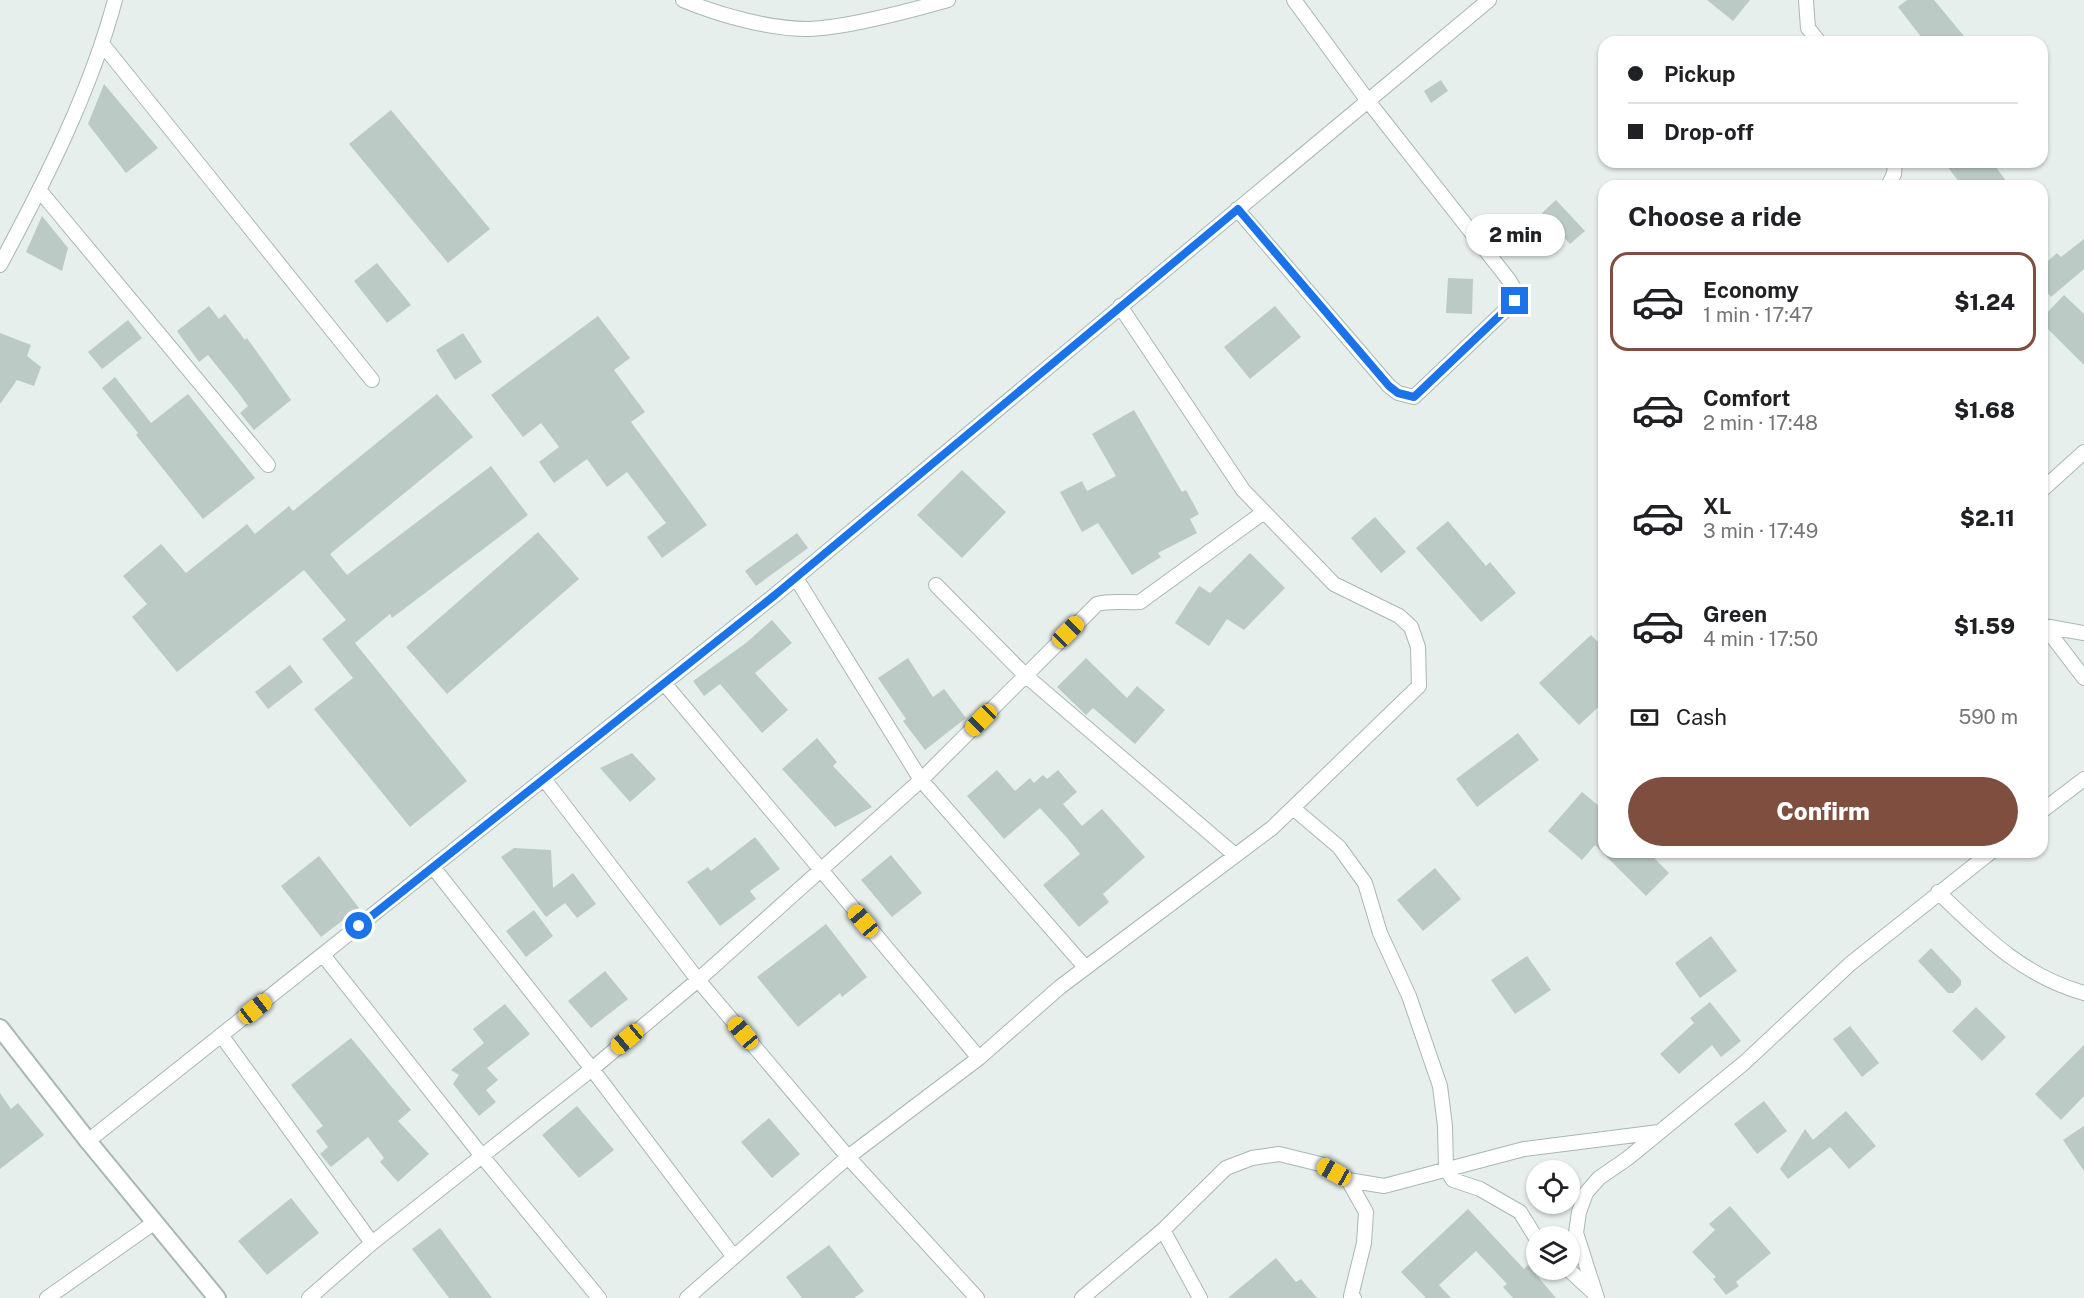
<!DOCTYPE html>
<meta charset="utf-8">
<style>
body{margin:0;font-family:"Public Sans",sans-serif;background:#f6f6f6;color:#202124;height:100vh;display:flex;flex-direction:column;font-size:22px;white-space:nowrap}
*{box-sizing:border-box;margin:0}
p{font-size:20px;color:#757577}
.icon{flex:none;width:33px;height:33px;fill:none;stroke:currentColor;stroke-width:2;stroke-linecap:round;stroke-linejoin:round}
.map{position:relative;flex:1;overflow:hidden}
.drawer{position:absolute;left:1598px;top:180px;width:450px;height:678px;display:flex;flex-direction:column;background:#fff;border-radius:18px;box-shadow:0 2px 4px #0004}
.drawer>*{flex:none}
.banner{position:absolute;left:1598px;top:36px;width:450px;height:132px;border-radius:18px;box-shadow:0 2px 4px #0004;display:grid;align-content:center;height:132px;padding:0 30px;background:#fff}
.controls{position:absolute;left:1526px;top:1160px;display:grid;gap:12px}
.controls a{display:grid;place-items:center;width:54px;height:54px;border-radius:50%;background:#fff;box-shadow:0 2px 4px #0004;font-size:30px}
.end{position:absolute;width:27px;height:27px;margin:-14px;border:8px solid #1a73e8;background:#fff;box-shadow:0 0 0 3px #fff}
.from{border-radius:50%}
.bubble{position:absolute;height:42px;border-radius:21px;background:#fff;box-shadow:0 2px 4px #0004;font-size:20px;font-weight:800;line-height:42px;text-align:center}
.car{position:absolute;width:18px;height:36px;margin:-18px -9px;border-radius:8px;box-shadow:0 0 4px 2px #0007;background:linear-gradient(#f5c518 24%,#345 0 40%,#f5c518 0 76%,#345 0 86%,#f5c518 0)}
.banner b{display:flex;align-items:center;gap:21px;height:57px;font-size:22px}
.banner b+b{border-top:2px solid #e0e0e0}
.banner i{width:15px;height:15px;background:#202124}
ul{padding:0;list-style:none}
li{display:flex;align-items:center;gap:18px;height:99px;margin:0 12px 9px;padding:0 18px;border:3px solid transparent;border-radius:18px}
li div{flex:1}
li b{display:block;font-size:22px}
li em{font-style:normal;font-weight:800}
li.selected{border-color:#7f4e3f}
li>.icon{width:54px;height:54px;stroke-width:1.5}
h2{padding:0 30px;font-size:27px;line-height:72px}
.pay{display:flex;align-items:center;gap:15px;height:66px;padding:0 30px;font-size:22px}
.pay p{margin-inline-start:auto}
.primary-button{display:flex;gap:12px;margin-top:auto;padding:12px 30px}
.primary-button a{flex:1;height:69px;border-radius:36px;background:#7f4e3f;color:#fff;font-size:24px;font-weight:800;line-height:69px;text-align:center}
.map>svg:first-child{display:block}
.building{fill:#bbcac4}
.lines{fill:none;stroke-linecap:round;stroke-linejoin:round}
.minor-casing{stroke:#a8b8b2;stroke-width:16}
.tertiary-casing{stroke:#a8b8b2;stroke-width:20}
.minor{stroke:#fff;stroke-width:14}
.tertiary{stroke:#fff;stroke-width:16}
.route{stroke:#1a73e8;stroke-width:8}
</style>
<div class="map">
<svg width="2084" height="1298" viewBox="0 0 2084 1298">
<rect width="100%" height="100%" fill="#e6efeb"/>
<!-- building -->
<path class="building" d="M1707 0H1750L1733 21Z
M1907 0H1934L1969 42H1925L1898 7Z
M1441 80 1448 91 1431 103 1424 91Z
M104 84 158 148 126 173 88 124Z
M391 110 490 229 448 263 349 144Z
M1944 162H1992L2010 186H1962Z
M1556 200 1585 231 1570 244 1542 213Z
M42 216 68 248 62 271 26 252Z
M2084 239V269L2051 297 2042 286V266L2057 253 2061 257Z
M377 263 411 305 387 323 354 281Z
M1448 278 1473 279 1472 314 1446 313Z
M2064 295 2084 314V365L2042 323V318Z
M209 306 219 319 225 314 245 340 247 338 291 400 254 430 240 413 248 406 237 391 208 355 199 362 177 331Z
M1275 306 1301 337 1250 379 1224 347Z
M598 316 630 358 614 370 645 412 631 422 707 525 662 558 647 537 666 523 627 472 607 487 587 459 554 483 539 462 559 447 541 423 523 437 491 395Z
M128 320 142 338 102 369 88 352Z
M0 333 31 345 27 356 41 367 34 386 17 380 0 404Z
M463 333 482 362 455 380 436 350Z
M115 377 151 423 188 394 255 478 203 519 136 435 138 433 102 388Z
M437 394 473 437 330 554 347 575 491 466 528 515 392 618 390 614 355 643 467 781 410 827 314 709 353 678 322 639 346 620 304 570 177 672 132 617 147 604 123 576 161 544 186 573 247 524 255 534 289 506 293 511Z
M1134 410 1182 492 1186 490 1199 514 1190 519 1197 533 1158 553 1161 557 1132 575 1098 523 1082 532 1060 492 1082 481 1087 491 1116 476 1092 434Z
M962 470 1006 512 962 558 917 515Z
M1375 517 1406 552 1381 573 1351 538Z
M1448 521 1486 566 1490 562 1516 593 1481 622 1416 548Z
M538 532 579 579 447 694 406 647Z
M797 533 808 548 756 586 745 571Z
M1250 553 1285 588 1244 630 1227 619 1209 646 1175 623 1199 586 1210 593Z
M772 620 792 643 755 673 788 710 762 733 720 684 704 696 693 681 746 643Z
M1591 635 1604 648V702L1579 725 1539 683Z
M908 658 933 697 944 689 966 718 925 750 903 721 906 719 878 678Z
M1086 658 1127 698 1137 686 1165 710 1135 744 1093 708 1086 715 1057 687Z
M290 665 303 682 268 709 255 692Z
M1518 733 1539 760 1477 807 1456 779Z
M817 738 837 762 833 766 872 807 835 827 782 769Z
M632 753 656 779 630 802 600 768Z
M997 770 1015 791 1030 778 1034 783 1043 775 1047 779 1058 770 1077 792 1063 804 1082 826 1102 809 1145 857 1103 894 1109 902 1079 927 1043 885 1080 854 1068 839 1040 808 1004 839 967 796Z
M1582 792 1604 810V852H1648L1669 873 1646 896 1595 845 1582 860 1548 831Z
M755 837 780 869 750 891 756 899 720 926 687 882 708 867 711 871Z
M514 848 551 850 553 888 573 873 596 904 577 918 565 903 546 917 501 857Z
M891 855 922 893 892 917 861 880Z
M319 856 359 908 321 937 281 886Z
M1435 868 1461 899 1423 931 1397 900Z
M534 910 553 936 526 957 506 931Z
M826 924 867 977 842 997 840 993 798 1027 757 977Z
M1711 936 1737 971 1700 998 1675 963Z
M1931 948 1961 980V985L1953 993H1948L1918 961Z
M1527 956 1551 990 1515 1014 1491 980Z
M605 971 628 999 591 1028 568 1001Z
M1710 1002 1741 1041 1721 1057 1712 1045 1679 1074 1660 1054 1694 1023 1690 1018Z
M505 1004 530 1034 487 1068 498 1080 486 1090 496 1102 479 1116 453 1084 459 1075 451 1070 484 1043 473 1029Z
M1976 1007 2006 1037 1982 1061 1952 1031Z
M1850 1026 1879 1063 1862 1077 1833 1039Z
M351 1038 411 1110 398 1121 429 1154 398 1182 380 1162 384 1158 368 1137 331 1167 320 1154 328 1147 316 1131 323 1126 291 1085Z
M2084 1045V1096L2061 1120 2035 1094Z
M0 1093 11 1109 18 1103 44 1135 0 1169Z
M1764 1101 1787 1131 1757 1154 1734 1124Z
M577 1106 614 1150 579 1178 542 1135Z
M1846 1111 1876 1146 1849 1169 1830 1147 1788 1179 1780 1169 1805 1129 1813 1140Z
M769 1118 800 1154 772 1178 741 1142Z
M2084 1126V1171L2063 1140Z
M291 1198 319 1233 267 1275 238 1241Z
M1730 1206 1771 1253 1736 1282 1739 1286 1726 1295 1713 1279 1716 1277 1692 1252 1715 1230 1709 1224Z
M1468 1209 1524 1269 1528 1265 1556 1298H1513L1503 1287 1507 1284 1476 1251 1439 1285 1451 1298H1426L1401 1272Z
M440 1228 492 1298H449L412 1249Z
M829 1245 864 1291 854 1298H802L786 1277Z
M1276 1258 1296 1282 1301 1279 1317 1298H1228Z"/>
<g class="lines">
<defs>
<path id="minor" d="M683 0C719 15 769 29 808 29 847 28 909 11 948 0
M1806 0 1808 28 1819 42
M103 45 372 380
M1888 186 1894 174 1895 162
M40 191 268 465
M1237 209 1389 386 1398 393 1414 397 1515 301V290L1509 280 1368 101 1294 0
M0 265C45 181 90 93 115 0
M2042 490 2084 452
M796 578 921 780 1085 967
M936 585 1025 675 1235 855
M2042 623 2084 678
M2044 626 2084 633
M664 683 979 1058
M544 779 698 980 848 1157 977 1298
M1293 808 1339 847 1365 883 1380 933 1409 996 1440 1086 1445 1126 1446 1169 1453 1180 1480 1189 1520 1212 1536 1238
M2042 811 2084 779
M433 867 592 1069 734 1257
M1938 892C1984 936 2021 975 2084 993
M323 955 482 1156 599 1298
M221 1035 372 1243
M88 1141 775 595 1489 0
M1348 1180 1366 1212 1364 1243 1351 1296 1354 1298
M1163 1230 1200 1298
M1568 1269 1596 1295
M47 1298 155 1222
M309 1298 372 1243 592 1069 698 980 921 780 1097 604C1111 600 1125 603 1140 602L1264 512
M687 1298 848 1157 979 1058 1060 987 1272 828 1419 686 1418 647 1411 627 1399 616 1334 584 1243 490 1120 306
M1082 1298 1163 1230 1226 1168 1252 1158 1279 1154 1320 1164 1348 1180 1384 1186 1524 1149 1659 1132
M1597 1298 1576 1233 1579 1212 1586 1193 1599 1178 1628 1158 1744 1063 1850 964 1991 852"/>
<path id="tertiary" d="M0 1028 88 1141 217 1298"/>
</defs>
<!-- minor casing -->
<use href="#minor" class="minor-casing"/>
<!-- tertiary casing -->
<use href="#tertiary" class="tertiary-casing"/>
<!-- minor -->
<use href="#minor" class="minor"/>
<!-- tertiary -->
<use href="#tertiary" class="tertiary"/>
</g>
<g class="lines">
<!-- route -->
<path class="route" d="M359 926 775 595 1238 209 1389 386 1398 393 1414 397 1515 301"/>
</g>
</svg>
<div class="controls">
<a><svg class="icon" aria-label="locate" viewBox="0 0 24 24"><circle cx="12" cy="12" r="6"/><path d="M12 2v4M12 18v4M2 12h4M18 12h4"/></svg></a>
<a><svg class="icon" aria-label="layers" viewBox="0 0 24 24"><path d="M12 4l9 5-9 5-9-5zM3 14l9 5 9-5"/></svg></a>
</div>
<i class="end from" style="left:359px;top:926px"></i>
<i class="end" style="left:1515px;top:301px"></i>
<div class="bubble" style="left:1466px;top:214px;width:99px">2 min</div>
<i class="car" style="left:1068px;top:632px;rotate:45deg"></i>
<i class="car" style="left:981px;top:720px;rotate:225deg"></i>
<i class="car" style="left:863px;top:921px;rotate:320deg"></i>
<i class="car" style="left:255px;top:1009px;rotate:52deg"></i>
<i class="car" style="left:743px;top:1033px;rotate:320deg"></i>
<i class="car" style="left:627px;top:1039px;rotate:230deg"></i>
<i class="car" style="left:1334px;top:1172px;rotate:299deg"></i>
<div class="banner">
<b><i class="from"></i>Pickup</b>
<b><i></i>Drop-off</b>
</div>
<section class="drawer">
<h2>Choose a ride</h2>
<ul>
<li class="selected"><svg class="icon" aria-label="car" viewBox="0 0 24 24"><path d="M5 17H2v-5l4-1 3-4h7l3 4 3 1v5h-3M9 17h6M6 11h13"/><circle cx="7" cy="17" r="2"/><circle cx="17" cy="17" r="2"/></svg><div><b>Economy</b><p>1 min · 17:47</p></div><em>$1.24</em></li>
<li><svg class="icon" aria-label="car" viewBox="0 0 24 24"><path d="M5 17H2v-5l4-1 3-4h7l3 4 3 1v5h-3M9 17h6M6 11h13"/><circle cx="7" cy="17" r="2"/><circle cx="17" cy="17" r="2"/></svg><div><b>Comfort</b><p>2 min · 17:48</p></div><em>$1.68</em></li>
<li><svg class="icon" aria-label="car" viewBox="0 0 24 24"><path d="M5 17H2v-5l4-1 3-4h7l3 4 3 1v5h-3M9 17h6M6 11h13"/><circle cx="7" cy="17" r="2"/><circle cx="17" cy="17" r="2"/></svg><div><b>XL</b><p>3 min · 17:49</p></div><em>$2.11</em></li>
<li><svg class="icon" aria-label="car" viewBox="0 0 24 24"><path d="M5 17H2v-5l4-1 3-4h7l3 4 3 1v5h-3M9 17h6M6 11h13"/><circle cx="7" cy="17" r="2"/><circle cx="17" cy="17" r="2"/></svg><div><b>Green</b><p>4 min · 17:50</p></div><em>$1.59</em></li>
</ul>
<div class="pay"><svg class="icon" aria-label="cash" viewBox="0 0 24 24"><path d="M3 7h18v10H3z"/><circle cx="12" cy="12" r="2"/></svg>Cash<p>590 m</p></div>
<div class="primary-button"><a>Confirm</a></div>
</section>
</div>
